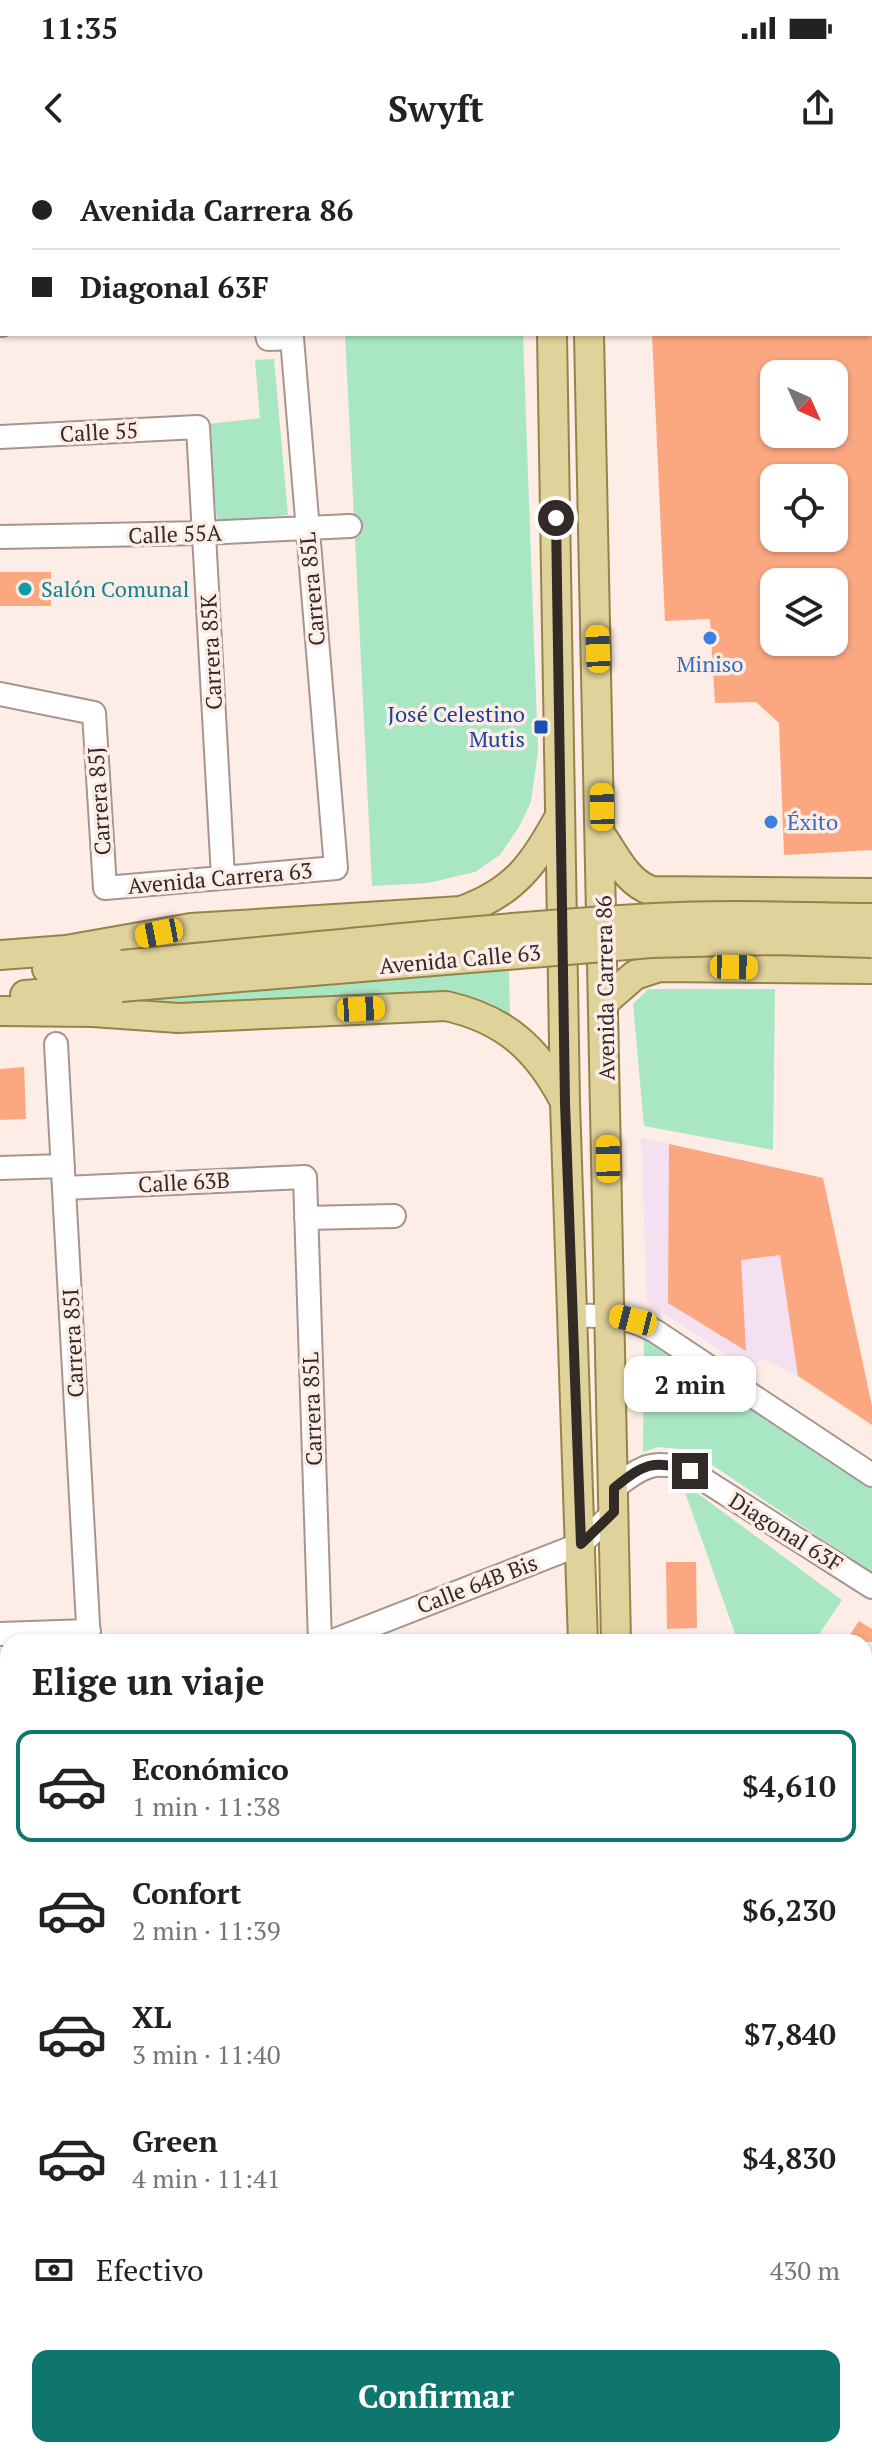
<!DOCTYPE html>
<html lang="es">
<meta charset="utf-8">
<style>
body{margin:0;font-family:"PT Serif",serif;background:#f6f6f6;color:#222;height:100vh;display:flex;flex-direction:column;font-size:30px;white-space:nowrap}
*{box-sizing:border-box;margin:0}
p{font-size:26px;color:#767676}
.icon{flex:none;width:44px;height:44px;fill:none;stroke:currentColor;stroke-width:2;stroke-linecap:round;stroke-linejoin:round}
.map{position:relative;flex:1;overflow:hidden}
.drawer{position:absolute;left:0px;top:1474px;width:872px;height:824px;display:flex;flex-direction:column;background:#fff;border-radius:24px 24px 0 0;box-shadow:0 2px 6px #0004}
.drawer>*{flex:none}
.banner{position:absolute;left:0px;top:0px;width:872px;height:176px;box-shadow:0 2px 6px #0004;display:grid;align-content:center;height:176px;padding:0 32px;background:#fff}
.needle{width:52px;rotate:135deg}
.buttons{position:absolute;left:760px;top:200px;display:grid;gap:16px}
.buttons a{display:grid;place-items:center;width:88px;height:88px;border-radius:16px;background:#fff;box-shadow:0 2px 6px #0004;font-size:40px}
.end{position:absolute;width:36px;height:36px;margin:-18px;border:10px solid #312a26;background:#fff;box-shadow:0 0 0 4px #fff}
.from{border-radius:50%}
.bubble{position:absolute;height:56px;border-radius:16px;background:#fff;box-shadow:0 2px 6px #0004;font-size:26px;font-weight:600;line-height:56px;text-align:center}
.car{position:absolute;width:24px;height:48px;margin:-24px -12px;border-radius:10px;box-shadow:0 0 6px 2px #0007;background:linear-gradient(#f5c518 24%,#345 0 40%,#f5c518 0 76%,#345 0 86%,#f5c518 0)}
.banner b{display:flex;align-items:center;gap:28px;height:76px;font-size:30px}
.banner b+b{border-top:2px solid #e0e0e0}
.banner i{width:20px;height:20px;background:#222}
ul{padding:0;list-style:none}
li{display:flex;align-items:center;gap:24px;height:112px;margin:0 16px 12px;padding:0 16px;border:4px solid transparent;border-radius:16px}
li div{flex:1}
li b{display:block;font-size:30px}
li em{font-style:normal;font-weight:600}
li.selected{border-color:#0f766e}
li>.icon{width:72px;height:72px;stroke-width:1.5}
h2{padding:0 32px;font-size:36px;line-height:96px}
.pay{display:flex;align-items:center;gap:20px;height:88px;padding:0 32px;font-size:30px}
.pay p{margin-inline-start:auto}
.primary-button{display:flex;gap:16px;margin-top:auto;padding:16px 32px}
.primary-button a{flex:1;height:92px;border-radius:16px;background:#0f766e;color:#fff;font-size:32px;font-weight:600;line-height:92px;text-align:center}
.status{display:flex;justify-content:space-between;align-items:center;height:56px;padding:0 40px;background:#fff;direction:ltr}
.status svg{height:22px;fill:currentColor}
header{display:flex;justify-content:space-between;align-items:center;height:104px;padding:0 32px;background:#fff;font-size:36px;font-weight:600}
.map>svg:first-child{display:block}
.industrial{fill:#f4e0f0}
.green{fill:#a9e7c4}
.building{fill:#fba880;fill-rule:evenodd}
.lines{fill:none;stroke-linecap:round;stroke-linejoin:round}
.minor-casing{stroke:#a7958d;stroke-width:26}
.major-casing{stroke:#968447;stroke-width:32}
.minor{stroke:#fff;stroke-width:22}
.major{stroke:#e0d29b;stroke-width:28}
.major-bridge-casing{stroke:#968447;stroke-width:32;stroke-linecap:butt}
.major-bridge{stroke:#e0d29b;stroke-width:28}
.route{stroke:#312a26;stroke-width:10}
.culture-dot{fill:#0f9aa8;stroke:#fdede6;stroke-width:3}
.shop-dot{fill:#3f7fe0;stroke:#fdede6;stroke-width:3}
.transit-dot{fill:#1a4fb4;stroke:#fdede6;stroke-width:3}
.labels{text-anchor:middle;stroke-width:7;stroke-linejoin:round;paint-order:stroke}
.street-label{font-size:22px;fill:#312a26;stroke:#fdede6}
.culture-label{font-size:22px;fill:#0d838f;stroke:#fdede6;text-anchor:start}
.shop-label{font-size:22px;fill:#366cbe;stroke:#fdede6}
.transit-label{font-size:22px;fill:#164399;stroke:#fdede6;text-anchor:end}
</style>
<div class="status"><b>11:35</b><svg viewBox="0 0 49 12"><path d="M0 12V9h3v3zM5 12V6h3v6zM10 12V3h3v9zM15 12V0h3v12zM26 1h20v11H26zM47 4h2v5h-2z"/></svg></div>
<header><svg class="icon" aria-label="back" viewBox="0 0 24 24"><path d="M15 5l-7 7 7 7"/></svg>Swyft<svg class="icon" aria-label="share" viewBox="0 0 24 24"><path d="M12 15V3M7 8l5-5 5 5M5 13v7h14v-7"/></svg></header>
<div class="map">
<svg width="872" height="2298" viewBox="0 0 872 2298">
<rect width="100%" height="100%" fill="#fdede6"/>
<!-- industrial -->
<path class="industrial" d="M641 978 823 1018 798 1216 766 1200 744 1205 647 1143Z"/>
<!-- green -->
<path class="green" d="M335 0H516V2H335Z
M345 174H523L538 591 531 642 519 667 500 695 475 712 428 723 372 726Z
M274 199 288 355 217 362 208 264 260 258 255 200Z
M509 809 510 859 113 843Z
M648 829H775L773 990 644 966 633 844Z
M644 1179 872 1325V1413L690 1290 659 1287 643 1292Z
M681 1321 842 1440 814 1482H738Z"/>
<!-- building -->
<path class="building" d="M652 174H872V690L784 695 779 563 756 542 715 543 710 459 665 461ZM774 214H834V274H774ZM774 318H834V378H774ZM774 422H834V482H774Z
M0 412H51V446H0Z
M24 907 26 959 0 960V909Z
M669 984 823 1018 872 1246V1265L798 1216 780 1095 741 1100 746 1191 668 1143Z
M666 1402H696L697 1468 667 1469Z
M859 1461 872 1469V1482H845Z"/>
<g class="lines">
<defs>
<path id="minor" d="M181 0V2
M285 0V2
M72 2 107 0
M0 6H2
M0 128H2
M0 165H2
M0 277 198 267 223 717
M0 377 204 373 350 366
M0 534 94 553 105 728 336 708 292 178 268 179 267 174
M56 884 89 1482
M0 1008 63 1006
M64 1028 305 1017 320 1482
M306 1058 394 1056
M573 1156C607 1155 624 1155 655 1171L872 1315
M614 1328C642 1306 655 1298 690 1311L872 1427
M0 1474 89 1471
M330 1482 581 1384 614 1352
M0 1611 8 1608
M0 1879 8 1894
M864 1916 872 1913
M0 1920 8 1934
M0 2021 8 2020
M864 2022 872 2021
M864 2130 872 2128
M0 2176 8 2175
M864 2238 872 2236
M28 2290 29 2298
M236 2290 241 2298
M157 2298 214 2290"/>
<path id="major" d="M548 0V2
M584 0V2
M552 174 565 943 583 1482
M589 174C601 610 610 1046 616 1482
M603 678C617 699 628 723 652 731L872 733
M0 795 66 790 191 768 461 751C515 732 534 704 560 656
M47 809 122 805
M25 835 121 827
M604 842 635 815 659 807 872 809
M0 851 93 852 178 858 446 846C504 859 537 888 564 940
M597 2290V2298
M636 2290V2298"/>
</defs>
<!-- minor casing -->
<use href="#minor" class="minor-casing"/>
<!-- major casing -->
<use href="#major" class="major-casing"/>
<!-- minor -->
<use href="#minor" class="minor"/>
<!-- major -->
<use href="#major" class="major"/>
<defs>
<path id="major-bridge" d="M122 805C299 789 476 768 654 758 726 754 799 757 872 758
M121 827 651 783 774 780 872 783"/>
</defs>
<!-- major-bridge casing -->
<use href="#major-bridge" class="major-bridge-casing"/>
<!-- major-bridge -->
<use href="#major-bridge" class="major-bridge"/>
</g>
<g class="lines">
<!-- route -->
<path class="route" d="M556 358 565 943 581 1384 614 1352V1328C642 1305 654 1298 690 1311"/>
</g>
<!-- markers -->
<circle class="culture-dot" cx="25" cy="429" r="8"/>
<g class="shop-dot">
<circle cx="710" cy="478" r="8"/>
<circle cx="771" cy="662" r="8"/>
</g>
<rect class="transit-dot" x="533" y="559" width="16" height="16" rx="4"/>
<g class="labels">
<!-- street labels -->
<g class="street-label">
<text transform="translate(99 272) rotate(-3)" y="8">Calle 55</text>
<text transform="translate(175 374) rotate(-2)" y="8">Calle 55A</text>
<text transform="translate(312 429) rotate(-95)" y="8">Carrera 85L</text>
<text transform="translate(211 492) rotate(-93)" y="8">Carrera 85K</text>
<text transform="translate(99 641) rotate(-94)" y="8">Carrera 85J</text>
<text transform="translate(220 718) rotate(-5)" y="8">Avenida Carrera 63</text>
<text transform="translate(460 799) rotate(-5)" y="8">Avenida Calle 63</text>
<text transform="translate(605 828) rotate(-91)" y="8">Avenida Carrera 86</text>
<text transform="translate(184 1022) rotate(-3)" y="8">Calle 63B</text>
<text transform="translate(73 1183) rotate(-93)" y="8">Carrera 85I</text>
<text transform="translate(312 1249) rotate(-92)" y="8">Carrera 85L</text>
<text transform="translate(786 1372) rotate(32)" y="8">Diagonal 63F</text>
<text transform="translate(477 1424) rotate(-21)" y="8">Calle 64B Bis</text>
</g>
<!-- culture labels -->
<g class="culture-label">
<text x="41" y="437">Salón Comunal</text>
</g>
<!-- shop labels -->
<g class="shop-label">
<text x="710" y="512">Miniso</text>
<text x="787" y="670" text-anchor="start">Éxito</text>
</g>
<!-- transit labels -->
<g class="transit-label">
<text x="525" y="562">José Celestino<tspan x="525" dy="25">Mutis</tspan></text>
</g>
</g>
</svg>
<div class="buttons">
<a><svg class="needle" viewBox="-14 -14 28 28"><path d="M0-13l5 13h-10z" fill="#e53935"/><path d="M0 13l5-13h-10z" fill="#767676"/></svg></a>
<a><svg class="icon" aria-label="locate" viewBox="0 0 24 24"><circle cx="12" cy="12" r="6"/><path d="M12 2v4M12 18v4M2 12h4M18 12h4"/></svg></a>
<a><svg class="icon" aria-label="layers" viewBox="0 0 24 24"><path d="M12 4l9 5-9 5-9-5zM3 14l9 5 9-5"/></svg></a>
</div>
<i class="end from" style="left:556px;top:358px"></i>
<i class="end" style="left:690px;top:1311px"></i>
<div class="bubble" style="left:624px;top:1196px;width:132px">2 min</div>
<i class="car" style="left:598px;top:489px;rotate:358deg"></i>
<i class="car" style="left:602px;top:647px;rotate:359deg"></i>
<i class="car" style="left:159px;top:773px;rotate:259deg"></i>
<i class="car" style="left:734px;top:807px;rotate:91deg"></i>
<i class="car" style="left:361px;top:849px;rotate:87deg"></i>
<i class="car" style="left:608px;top:999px;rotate:359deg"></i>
<i class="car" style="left:633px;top:1160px;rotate:284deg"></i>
<div class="banner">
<b><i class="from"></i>Avenida Carrera 86</b>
<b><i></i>Diagonal 63F</b>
</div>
<section class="drawer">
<h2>Elige un viaje</h2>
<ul>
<li class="selected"><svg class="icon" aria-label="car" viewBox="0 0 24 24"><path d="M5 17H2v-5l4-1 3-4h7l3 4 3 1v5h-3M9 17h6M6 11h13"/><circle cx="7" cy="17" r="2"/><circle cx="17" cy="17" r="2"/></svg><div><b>Económico</b><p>1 min · 11:38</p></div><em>$4,610</em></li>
<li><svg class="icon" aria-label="car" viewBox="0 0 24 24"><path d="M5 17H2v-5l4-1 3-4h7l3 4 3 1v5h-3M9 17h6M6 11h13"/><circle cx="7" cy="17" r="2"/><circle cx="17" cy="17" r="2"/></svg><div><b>Confort</b><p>2 min · 11:39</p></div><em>$6,230</em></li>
<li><svg class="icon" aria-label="car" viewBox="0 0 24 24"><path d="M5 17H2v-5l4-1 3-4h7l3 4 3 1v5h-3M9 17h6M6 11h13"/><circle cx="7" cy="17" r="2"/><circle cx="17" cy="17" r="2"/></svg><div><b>XL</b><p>3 min · 11:40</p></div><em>$7,840</em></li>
<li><svg class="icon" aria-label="car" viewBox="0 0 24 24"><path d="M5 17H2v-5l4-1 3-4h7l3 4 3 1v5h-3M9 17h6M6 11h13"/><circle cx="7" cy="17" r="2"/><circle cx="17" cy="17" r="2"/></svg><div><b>Green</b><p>4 min · 11:41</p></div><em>$4,830</em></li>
</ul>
<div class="pay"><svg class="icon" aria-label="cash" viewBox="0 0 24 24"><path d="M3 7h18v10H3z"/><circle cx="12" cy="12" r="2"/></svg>Efectivo<p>430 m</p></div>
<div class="primary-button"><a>Confirmar</a></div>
</section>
</div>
